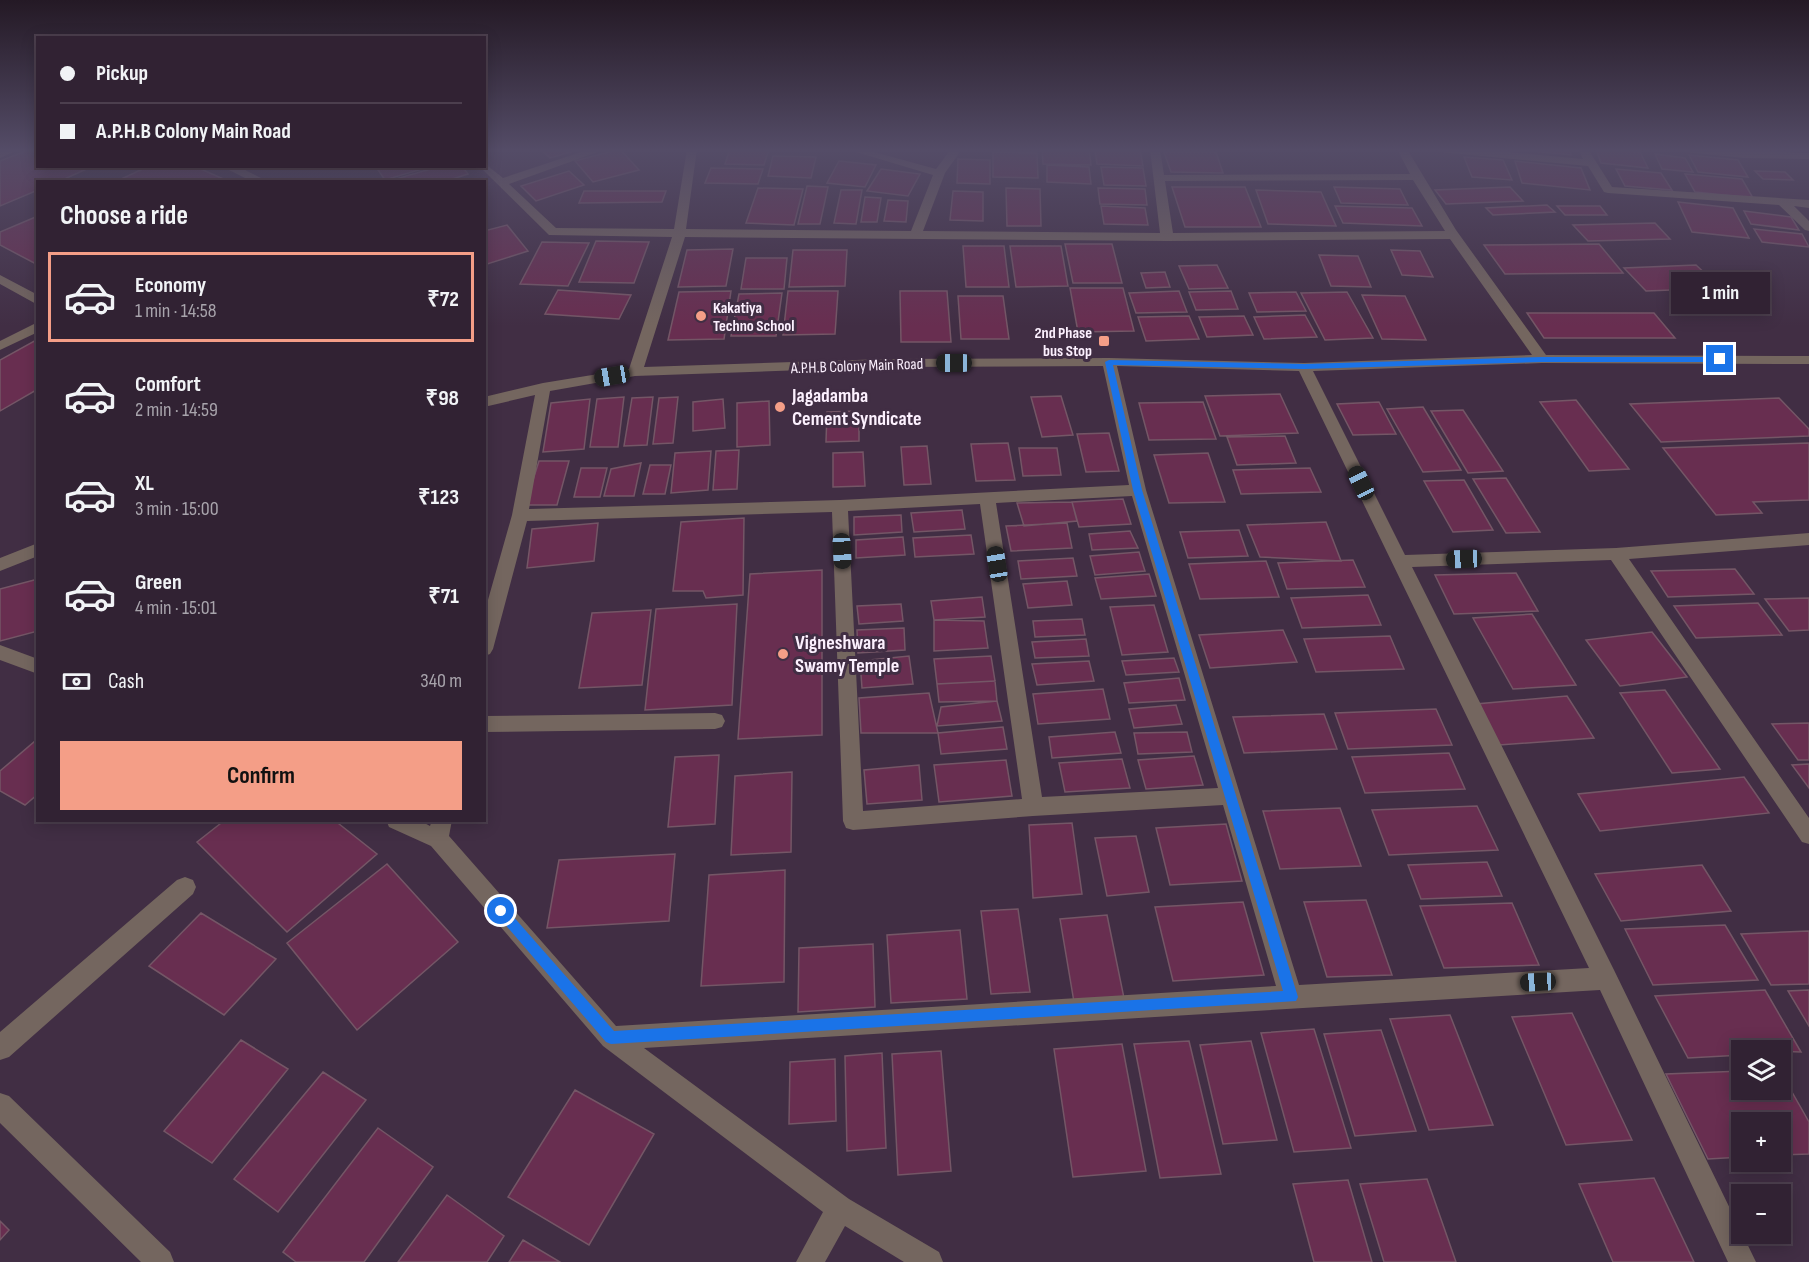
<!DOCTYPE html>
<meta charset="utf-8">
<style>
body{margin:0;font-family:"Sofia Sans Condensed",sans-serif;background:#392a3b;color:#f1f3f6;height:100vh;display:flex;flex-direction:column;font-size:22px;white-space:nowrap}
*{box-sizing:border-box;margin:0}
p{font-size:20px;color:#a8a4ac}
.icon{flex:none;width:33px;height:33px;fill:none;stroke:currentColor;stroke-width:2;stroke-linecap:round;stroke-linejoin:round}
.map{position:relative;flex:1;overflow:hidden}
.drawer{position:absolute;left:36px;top:180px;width:450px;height:642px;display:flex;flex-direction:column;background:#312233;border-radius:0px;box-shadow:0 3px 15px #0003,0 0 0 2px #4c3f4e}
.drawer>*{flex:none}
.hud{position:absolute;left:36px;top:36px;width:450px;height:132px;border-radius:0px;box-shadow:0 3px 15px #0003,0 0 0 2px #4c3f4e;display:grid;align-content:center;height:132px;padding:0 24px;background:#312233}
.controls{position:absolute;left:1731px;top:1040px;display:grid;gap:12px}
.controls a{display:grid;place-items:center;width:60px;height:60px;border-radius:0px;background:#312233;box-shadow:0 3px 15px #0003,0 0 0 2px #4c3f4e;font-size:30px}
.end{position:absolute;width:27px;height:27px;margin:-14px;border:8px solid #1a73e8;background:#fff;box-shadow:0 0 0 3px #fff}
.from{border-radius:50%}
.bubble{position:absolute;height:42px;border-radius:0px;background:#312233;box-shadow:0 3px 15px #0003,0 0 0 2px #4c3f4e;font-size:20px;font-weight:700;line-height:42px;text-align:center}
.car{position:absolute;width:18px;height:36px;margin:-18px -9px;border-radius:8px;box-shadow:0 0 4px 2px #0007;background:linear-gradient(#222 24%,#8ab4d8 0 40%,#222 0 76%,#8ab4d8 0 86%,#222 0)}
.hud b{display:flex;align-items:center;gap:21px;height:57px;font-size:22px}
.hud b+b{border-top:2px solid #4c3f4e}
.hud i{width:15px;height:15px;background:#f1f3f6}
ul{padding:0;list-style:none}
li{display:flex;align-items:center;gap:18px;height:90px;margin:0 12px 9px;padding:0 12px;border:3px solid transparent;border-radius:0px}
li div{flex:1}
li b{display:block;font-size:22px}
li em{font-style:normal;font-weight:700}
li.current{border-color:#f49e87}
li>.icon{width:54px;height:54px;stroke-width:1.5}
h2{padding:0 24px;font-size:27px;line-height:72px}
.pay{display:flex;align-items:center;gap:15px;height:66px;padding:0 24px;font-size:22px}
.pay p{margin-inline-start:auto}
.cta{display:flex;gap:12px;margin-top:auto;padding:12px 24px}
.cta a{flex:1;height:69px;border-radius:0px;background:#f49e87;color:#111;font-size:24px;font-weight:700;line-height:69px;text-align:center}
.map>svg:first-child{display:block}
.building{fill:#682e50;stroke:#745666;stroke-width:1.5}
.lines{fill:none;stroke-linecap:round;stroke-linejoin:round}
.minor{fill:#74665f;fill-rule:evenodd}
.route{fill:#1a73e8}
.poi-dot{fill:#f49e87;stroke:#412e44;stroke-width:2}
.labels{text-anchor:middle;stroke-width:6;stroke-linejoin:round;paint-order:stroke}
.far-poi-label{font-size:16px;font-weight:bold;fill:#fcf0fe;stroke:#412e44;text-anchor:start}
.far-street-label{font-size:16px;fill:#fcf0fe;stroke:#412e44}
.poi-label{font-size:20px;font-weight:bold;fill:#fcf0fe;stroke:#412e44;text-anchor:start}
</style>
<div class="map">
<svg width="1809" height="1262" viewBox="0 0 1809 1262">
<rect width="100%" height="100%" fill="#412e44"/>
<!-- building -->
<path class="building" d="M31 149H38V166H93L58 182H38V190L0 206V161Z
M540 149H581L550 158Z
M620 149 639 170 593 182 575 161Z
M730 149H769L764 165 725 164Z
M1042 149 1089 150 1091 165 1043 164Z
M1095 149 1140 150 1143 166 1097 164Z
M1513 149H1569L1571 155Z
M1596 149 1640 152 1648 168 1601 163Z
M993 152 1037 153 1038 178 993 177Z
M1164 152H1216L1223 173 1171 172Z
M1655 154 1685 158 1693 172 1662 169Z
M1689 155 1738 160 1748 177 1698 172Z
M773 156 816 157 811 178 768 176Z
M1464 157 1503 160 1512 180 1472 177Z
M958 159 990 160V184L957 183Z
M839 161 876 165 865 187 827 183Z
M1515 161 1581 168 1590 190 1522 183Z
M1047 165 1089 167 1091 184 1047 182Z
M149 166H194L228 181 115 182Z
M390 166H432L385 180 378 170Z
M441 166H462L468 174 443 182 389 181Z
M1101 167 1143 168 1146 186 1104 185Z
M711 168 763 169 758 184 705 183Z
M881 169 920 174 908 196 867 191Z
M1616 169 1661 173 1672 190 1625 186Z
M569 171 584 185 536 201 521 186Z
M1755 171 1785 172 1793 180 1763 179Z
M1685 174 1742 179 1753 198 1695 192Z
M807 186 828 187 820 224H798Z
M1172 187H1245L1261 227H1185Z
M1334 187 1400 189 1408 205 1341 203Z
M1510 187 1523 201 1446 204 1435 190Z
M758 188 803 189 794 225 746 223Z
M1006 188 1040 189 1041 226H1007Z
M1098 188 1145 189 1147 205 1100 204Z
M841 190H862L856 224 834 223Z
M1256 190 1321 192 1336 226 1268 224Z
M584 191H666L662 202 579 203Z
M953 191 983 192V221L950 220Z
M865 197 881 198 877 222H861Z
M888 200 908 201 906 222 884 221Z
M1678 202 1733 208 1749 238 1692 232Z
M1547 205 1555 212 1493 215 1486 208Z
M1101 206 1145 208 1148 225 1104 224Z
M1335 206 1412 208 1422 226 1343 223Z
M1557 206H1600L1607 215H1565Z
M1744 211 1791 217 1799 230 1751 224Z
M38 216V265L0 245V232Z
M1655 223 1670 239 1588 241 1573 225Z
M507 225 528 251 484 265V231Z
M1754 229 1802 234 1809 247 1762 242Z
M596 241 649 242 634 283 579 282Z
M542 242 589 243 568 286 520 284Z
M1065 244H1112L1122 283H1073Z
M1599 244 1623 273 1505 274 1484 245Z
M963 246H1004L1009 287H966Z
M1010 246H1061L1068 286 1016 287Z
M733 249 726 286 678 287 687 250Z
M793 250H847L845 286 789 287Z
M1391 250 1420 251 1433 277 1402 275Z
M1319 255 1358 256 1371 287 1331 286Z
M746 258H787L784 289H741Z
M1217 265 1228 288 1189 289 1179 266Z
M1696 265 1721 288 1646 291 1624 268Z
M1165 272 1170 287 1146 288 1141 273Z
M1070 288H1123L1134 331 1078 332Z
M558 290 631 295 619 319 545 314Z
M731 291 724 339 668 340 679 292Z
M788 291H838L835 334 783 335Z
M900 291H947L951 342H901Z
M1179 291 1187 312 1136 313 1129 293Z
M1231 291 1238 309 1196 310 1189 292Z
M1296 292 1306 311 1257 312 1249 293Z
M1347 292 1373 338 1325 340 1301 293Z
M782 293 776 336H731L739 294Z
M1362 295 1405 296 1426 340 1382 339Z
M958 296H1003L1009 339H961Z
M1527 313H1654L1675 338H1544Z
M1305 315 1317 337 1264 339 1254 317Z
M1189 316 1199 339 1146 341 1138 317Z
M1244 316 1253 335 1207 337 1199 317Z
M38 339V389L0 411V360Z
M1280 394 1298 433 1220 436 1205 396Z
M1061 396 1073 435 1042 437 1031 397Z
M624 397 618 447H590L597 399Z
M653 397 647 445 624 446 632 398Z
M678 397 673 443 653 444 659 398Z
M1779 398 1809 429V436L1661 442 1630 404Z
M590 399 584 449 543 452 551 403Z
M723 399 725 428 693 431V402Z
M1576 400 1629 469 1589 471 1540 402Z
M769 401 770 445 737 447V403Z
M1203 402 1216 439 1149 440 1139 403Z
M1379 402 1396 434 1353 435 1337 404Z
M1423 407 1461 470 1423 472 1387 409Z
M1463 410 1503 471 1468 473 1431 411Z
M859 411V441L826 442 827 412Z
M1109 433 1119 471 1086 472 1077 434Z
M1285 436 1296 463 1237 465 1227 437Z
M1008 443 1015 480 976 481 971 444Z
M1809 443V500L1753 502 1762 513 1716 515 1663 448Z
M927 446 931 484 904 485 901 447Z
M1019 448H1057L1061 475 1023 476Z
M739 450 737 489 713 490 716 451Z
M711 451 708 490 671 493 675 453Z
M863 452 865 486 833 487V453Z
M1208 453 1225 502 1169 503 1154 455Z
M539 461H569L557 505H525Z
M641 463 634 496H604L611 469Z
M650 465H671L665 494H643Z
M581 468H607L600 497H574Z
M1310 468 1321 492 1241 494 1233 470Z
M1506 478 1540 532 1506 533 1473 479Z
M1464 480 1493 530 1453 532 1424 481Z
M1123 499 1131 524 1079 527 1072 502Z
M1072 502 1077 521 1024 526 1017 503Z
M962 510 965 529 914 532 911 513Z
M901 515 902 532 854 535V517Z
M744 518 743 595 706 598 703 591H673L681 522Z
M1326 522 1341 561 1260 557 1247 525Z
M598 523 594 561 527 568 532 529Z
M1067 523 1072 548 1011 551 1006 526Z
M1239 530 1248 556 1188 558 1180 532Z
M1130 531 1138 548 1092 550 1089 534Z
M971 535 974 554 915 557 913 538Z
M903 537 905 555 856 558V540Z
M1139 552 1145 571 1095 575 1090 556Z
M1073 558 1077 576 1021 579 1018 561Z
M1353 560 1365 587 1287 589 1278 563Z
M1266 561 1279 597 1200 599 1189 564Z
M1735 569 1754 594 1668 597 1651 571Z
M822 570V735L738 739 750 574Z
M1516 573 1538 611 1454 614 1435 575Z
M1149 574 1156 596 1101 599 1095 578Z
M38 579V631L0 641V589Z
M1067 581 1072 605 1028 608 1023 584Z
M1368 595 1381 625 1302 628 1291 598Z
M982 597 985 617 934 620 931 601Z
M1809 598V630L1789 631 1765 599Z
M1758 603 1782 635 1696 638 1674 606Z
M737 604 732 705 645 710 656 609Z
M901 604 903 621 859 624 857 606Z
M1154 605 1168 652 1122 655 1110 607Z
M651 610 642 685 579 688 592 613Z
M1532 614 1576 685 1513 689 1473 618Z
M1082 619 1085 635 1035 637 1033 621Z
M934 620 984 621 988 648 934 651Z
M904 628 905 650 858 653 857 630Z
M1283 630 1297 662 1210 668 1199 635Z
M1652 632 1687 677 1620 686 1586 640Z
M1390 636 1404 669 1316 672 1304 639Z
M1086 639 1089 656 1035 658 1032 642Z
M909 656 913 684 862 688 860 661Z
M991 656 995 681 937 684 934 659Z
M1174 658 1179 672 1126 675 1122 661Z
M1089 661 1094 681 1037 685 1032 664Z
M1179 678 1185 700 1129 703 1124 683Z
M995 681 997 701 939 702 937 684Z
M1103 689 1110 719 1038 724 1033 694Z
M1665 690 1720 769 1672 773 1620 693Z
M929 693 938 733H861L859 698Z
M1567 696 1594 738 1499 745 1476 704Z
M997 701 1002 721 937 726 941 707Z
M1176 705 1182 724 1134 728 1129 709Z
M1436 709 1452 745 1348 749 1335 713Z
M1324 714 1337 749 1244 753 1233 717Z
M1809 723V760H1798L1772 724Z
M1003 727 1007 749 941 754 938 733Z
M1115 732 1121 753 1052 758 1049 737Z
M1187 732 1192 752 1138 754 1134 733Z
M34 742 38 744V794L25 805 0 791V771Z
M1449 753 1465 789 1365 793 1352 757Z
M719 755 715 824 668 827 675 757Z
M1194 756 1203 785 1146 789 1138 760Z
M1122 759 1130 788 1065 792 1059 763Z
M1006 760 1012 796 939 802 934 765Z
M1809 764V788L1792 765Z
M919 765 922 800 867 804 864 770Z
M792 772 791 852 731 855 735 776Z
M1744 777 1769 813 1600 831 1578 794Z
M1477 806 1498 850 1389 855 1372 810Z
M1340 808 1361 866 1280 869 1263 811Z
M225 820H334L377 854 287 932 197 842Z
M1072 823 1082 894 1033 898 1029 825Z
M1226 824 1242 881 1170 885 1156 828Z
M1136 836 1149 892 1107 896 1095 838Z
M675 854 669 921 547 928 559 860Z
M1487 862 1502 896 1421 899 1408 865Z
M387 864 458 942 357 1030 287 943Z
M1702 865 1731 911 1621 921 1595 874Z
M785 870 784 982 701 986 709 875Z
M1366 900 1392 975 1327 977 1304 902Z
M1243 902 1264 975 1173 981 1155 907Z
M1512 903 1539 965 1444 968 1420 906Z
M1018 909 1030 992 991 994 981 911Z
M201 913 276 959 224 1015 149 966Z
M1107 915 1124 998 1074 1002 1060 919Z
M1725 925 1758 980 1653 985 1625 929Z
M960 930 967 999 891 1003 887 935Z
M1809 931V984L1771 985 1741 934Z
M873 944 875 1007 798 1012 799 948Z
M1765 990 1801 1052 1742 1050V1055L1688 1058 1655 996Z
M1809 990V1026L1788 991Z
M1572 1013 1632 1140 1566 1145 1512 1017Z
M1450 1015 1493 1125 1429 1130 1390 1019Z
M1314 1029 1351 1148 1294 1152 1261 1033Z
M1381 1030 1416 1131 1355 1136 1324 1034Z
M241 1040 288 1069 212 1163 164 1131Z
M1189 1041 1221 1174 1160 1178 1134 1044Z
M1251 1041 1277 1140 1223 1144 1200 1045Z
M1122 1044 1146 1171 1073 1177 1054 1049Z
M941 1051 951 1171 898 1175 892 1054Z
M882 1053 886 1148 847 1151 845 1056Z
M835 1059 836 1121 789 1124 790 1062Z
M1742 1071V1089H1780V1071L1809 1122V1154L1780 1155V1122H1742V1157L1708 1159 1666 1074Z
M323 1072 366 1100 278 1212 234 1179Z
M575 1090 654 1134 589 1245 508 1197Z
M378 1128 433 1167 364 1262H296L283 1252Z
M1654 1178 1694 1262H1613L1579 1184Z
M1427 1179 1456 1262H1384L1360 1184Z
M1348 1180 1372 1262H1314L1293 1184Z
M447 1195 504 1236 487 1262H398Z
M0 1221 9 1230 0 1240Z
M523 1240 560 1262H509Z"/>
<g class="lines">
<!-- minor -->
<path class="minor" d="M5 149H20L0 158V151Z
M590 149H606L509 184 556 228 674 229 687 149H697L686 229 911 231 933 175 846 149H863L936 169 951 149H962L945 173 923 231 1160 233 1150 149H1160L1164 175 1410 174 1397 149H1407L1456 230 1546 355 1809 356V364L1542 363 1313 371 1405 555 1616 548 1809 533V545L1629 559 1809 818V844L1802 842 1611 560 1412 567 1614 970 1756 1262H1728L1600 990 644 1048 849 1199 939 1252 943 1262H904L845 1226 825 1262H796L823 1212 603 1046 431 846 389 827 386 820H419L430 826 432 820H452L449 836 616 1026 1276 986 1223 805 1033 816 853 830 846 828 843 821 832 512 527 521 493 649 490 654 484 656V614L512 515 535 395 484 407V397L543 383 629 369 672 237 549 235 479 166H484V163L503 178ZM1413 180 1445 231 1173 233 1165 181ZM685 237 1167 241 1450 239 1532 355 1304 363 1109 358 887 359 644 367ZM1103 366 1129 485 840 500 529 509 550 391 635 376 887 367ZM1117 366 1299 371 1589 968 1299 985 1146 490ZM1132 496 1218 788 1042 797 996 503ZM980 504 1022 799 863 811 848 511Z
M1435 149H1475L1583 159 1578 149H1588L1612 187 1809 200V208L1794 206 1809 221V231L1805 230 1779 205 1608 193 1604 192 1588 166 1440 152Z
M1680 149 1809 153V159L1744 158 1685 152Z
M221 166H237L269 182H253Z
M0 275 38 295V305L0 284Z
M38 322V332L0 350V341Z
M38 543V556L0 571V558Z
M0 645 38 659V674L0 660Z
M715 713 722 715 725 721 722 727 715 729 484 732V716Z
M185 877 193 880 196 887 193 894 9 1057 0 1060V1032L177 880Z
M0 1093 9 1096 170 1252 174 1262H141L0 1123Z"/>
</g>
<!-- sky -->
<linearGradient id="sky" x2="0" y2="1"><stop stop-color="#241925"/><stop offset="0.46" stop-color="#544c67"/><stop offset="1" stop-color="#544c67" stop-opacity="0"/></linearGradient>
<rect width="1809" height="326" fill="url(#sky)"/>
<!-- route -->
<path class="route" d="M1542 357H1720L1724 359 1720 362H1542L1304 369 1113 365 1142 490 1298 997 1296 1001 611 1044 606 1042 497 915V907H505L614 1031 1283 991 1133 490 1105 362 1109 360 1304 364Z"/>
<!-- markers -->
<g class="poi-dot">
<circle cx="701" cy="316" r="6"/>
<rect x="1098" y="335" width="12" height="12" rx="3"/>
<circle cx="780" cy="407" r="6"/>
<circle cx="783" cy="654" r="6"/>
</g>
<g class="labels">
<!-- far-poi labels -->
<g class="far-poi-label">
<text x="713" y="313">Kakatiya<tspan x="713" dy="18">Techno School</tspan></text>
<text x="1092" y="338" text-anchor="end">2nd Phase<tspan x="1092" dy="18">bus Stop</tspan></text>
</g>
<!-- far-street labels -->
<g class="far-street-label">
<text transform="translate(857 365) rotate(-2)" y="6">A.P.H.B Colony Main Road</text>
</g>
<!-- poi labels -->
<g class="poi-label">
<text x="792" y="402">Jagadamba<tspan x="792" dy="23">Cement Syndicate</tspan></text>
<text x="795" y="649">Vigneshwara<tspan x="795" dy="23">Swamy Temple</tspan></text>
</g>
</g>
</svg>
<div class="controls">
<a><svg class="icon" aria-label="layers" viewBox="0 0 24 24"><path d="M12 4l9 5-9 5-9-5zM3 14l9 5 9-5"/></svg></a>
<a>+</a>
<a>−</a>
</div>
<i class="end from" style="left:501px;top:911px"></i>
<i class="end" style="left:1720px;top:359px"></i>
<div class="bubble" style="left:1671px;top:272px;width:99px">1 min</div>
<i class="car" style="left:954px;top:363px;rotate:270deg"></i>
<i class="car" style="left:612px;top:376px;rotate:260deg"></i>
<i class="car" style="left:1361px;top:483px;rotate:334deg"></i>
<i class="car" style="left:842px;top:551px;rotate:177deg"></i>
<i class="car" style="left:1464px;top:559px;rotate:268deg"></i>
<i class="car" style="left:997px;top:564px;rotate:351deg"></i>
<i class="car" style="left:1538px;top:982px;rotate:267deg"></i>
<div class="hud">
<b><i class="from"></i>Pickup</b>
<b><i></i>A.P.H.B Colony Main Road</b>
</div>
<section class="drawer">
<h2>Choose a ride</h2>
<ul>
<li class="current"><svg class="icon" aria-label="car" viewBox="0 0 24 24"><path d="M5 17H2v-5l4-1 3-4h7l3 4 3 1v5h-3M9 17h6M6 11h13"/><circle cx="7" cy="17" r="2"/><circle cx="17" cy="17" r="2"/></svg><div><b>Economy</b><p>1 min · 14:58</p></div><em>₹72</em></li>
<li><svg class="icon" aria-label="car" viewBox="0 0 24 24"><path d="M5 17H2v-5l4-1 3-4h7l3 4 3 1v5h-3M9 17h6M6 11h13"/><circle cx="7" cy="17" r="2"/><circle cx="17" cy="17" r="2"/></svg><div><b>Comfort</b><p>2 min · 14:59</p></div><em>₹98</em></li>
<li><svg class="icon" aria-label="car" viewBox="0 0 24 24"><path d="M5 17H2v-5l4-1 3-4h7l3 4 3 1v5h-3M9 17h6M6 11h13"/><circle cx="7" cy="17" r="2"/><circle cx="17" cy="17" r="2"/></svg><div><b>XL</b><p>3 min · 15:00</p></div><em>₹123</em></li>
<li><svg class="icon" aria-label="car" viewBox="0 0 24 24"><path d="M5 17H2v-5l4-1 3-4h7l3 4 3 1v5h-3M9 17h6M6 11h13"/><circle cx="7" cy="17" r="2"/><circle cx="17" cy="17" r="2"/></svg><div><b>Green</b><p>4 min · 15:01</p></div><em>₹71</em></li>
</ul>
<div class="pay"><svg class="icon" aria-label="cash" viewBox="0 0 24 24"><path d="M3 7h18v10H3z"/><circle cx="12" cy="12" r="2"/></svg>Cash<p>340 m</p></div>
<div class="cta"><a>Confirm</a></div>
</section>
</div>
